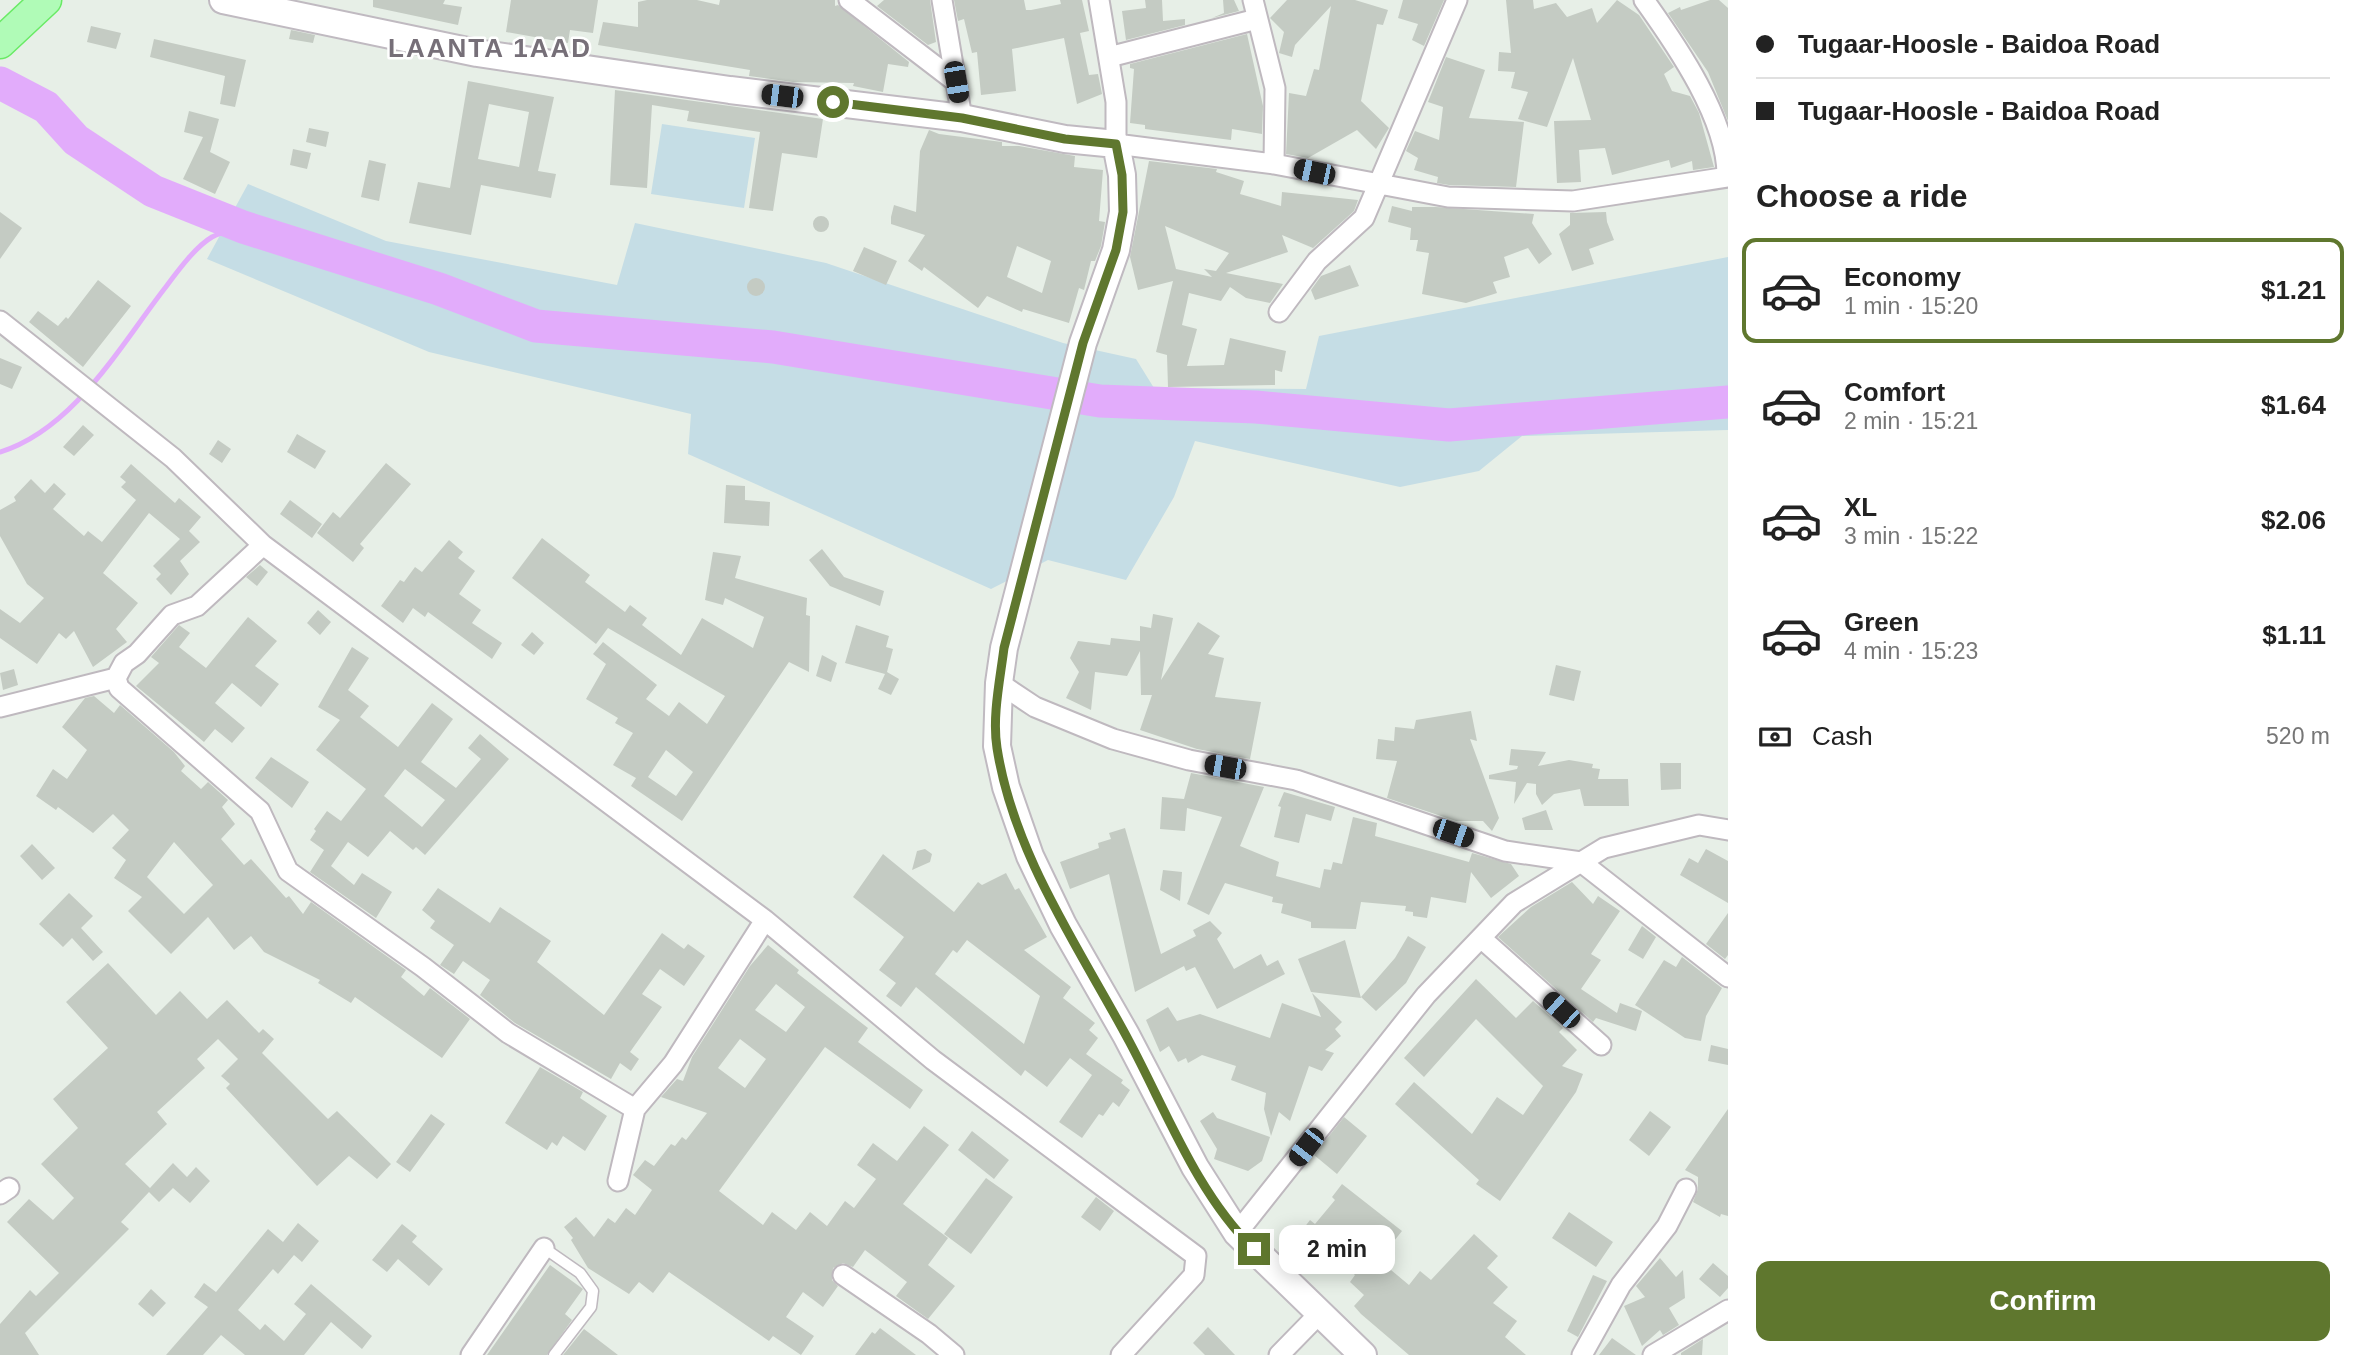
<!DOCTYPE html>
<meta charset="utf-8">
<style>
body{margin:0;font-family:Helvetica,sans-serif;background:#f6f6f6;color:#222;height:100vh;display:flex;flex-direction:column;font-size:26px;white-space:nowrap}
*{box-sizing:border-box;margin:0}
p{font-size:23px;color:#767676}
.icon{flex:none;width:38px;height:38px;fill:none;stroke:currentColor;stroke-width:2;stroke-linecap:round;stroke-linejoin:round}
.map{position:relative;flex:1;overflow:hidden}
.sheet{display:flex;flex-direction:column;background:#fff;width:630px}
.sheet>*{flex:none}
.hud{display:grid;align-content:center;height:154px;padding:0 28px;background:#fff}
.end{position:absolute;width:32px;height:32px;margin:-16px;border:9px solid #5f772e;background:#fff;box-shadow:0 0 0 4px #fff}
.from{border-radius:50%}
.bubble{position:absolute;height:49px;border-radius:14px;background:#fff;box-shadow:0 4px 18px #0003;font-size:23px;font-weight:600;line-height:49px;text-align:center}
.car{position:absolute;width:21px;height:42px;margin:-21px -10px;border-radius:9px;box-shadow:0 0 5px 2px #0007;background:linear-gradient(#222 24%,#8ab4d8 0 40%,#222 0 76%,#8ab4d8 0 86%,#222 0)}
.hud b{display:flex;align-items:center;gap:24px;height:66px;font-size:26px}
.hud b+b{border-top:2px solid #e0e0e0}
.hud i{width:18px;height:18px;background:#222}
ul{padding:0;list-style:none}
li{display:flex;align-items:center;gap:21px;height:105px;margin:0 14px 10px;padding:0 14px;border:4px solid transparent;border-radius:14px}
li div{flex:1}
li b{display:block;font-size:26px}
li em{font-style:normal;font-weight:600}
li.active{border-color:#5f772e}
li>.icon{width:63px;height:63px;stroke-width:1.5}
h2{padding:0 28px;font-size:32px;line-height:84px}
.pay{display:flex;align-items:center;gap:18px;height:77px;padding:0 28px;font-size:26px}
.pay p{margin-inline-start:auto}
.primary-button{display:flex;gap:14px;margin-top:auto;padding:14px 28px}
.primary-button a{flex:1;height:80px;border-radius:14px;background:#5f772e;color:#fff;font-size:28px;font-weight:600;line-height:80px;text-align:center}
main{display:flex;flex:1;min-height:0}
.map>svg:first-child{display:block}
.green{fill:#c5dde5}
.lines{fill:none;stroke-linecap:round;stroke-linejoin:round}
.stream{stroke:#e2acfb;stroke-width:5}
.river{stroke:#e2acfb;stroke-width:33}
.building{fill:#c4cbc3;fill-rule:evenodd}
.lane-casing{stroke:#bfb9bf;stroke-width:13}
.street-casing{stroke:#bfb9bf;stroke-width:23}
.secondary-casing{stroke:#c0bac1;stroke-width:30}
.primary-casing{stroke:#69ea65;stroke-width:33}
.lane{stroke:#fff;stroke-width:10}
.street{stroke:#fff;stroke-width:19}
.secondary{stroke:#fff;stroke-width:26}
.primary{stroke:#b0fbb7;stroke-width:30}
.route{stroke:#5f772e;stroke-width:9}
.labels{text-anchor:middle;stroke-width:5;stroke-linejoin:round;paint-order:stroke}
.district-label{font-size:26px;font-weight:bold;letter-spacing:2px;fill:#766f78;stroke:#fff}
</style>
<main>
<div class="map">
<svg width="1728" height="1355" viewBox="0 0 1728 1355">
<rect width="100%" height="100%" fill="#e7efe7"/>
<!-- green -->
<path class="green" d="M662 124 755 138 744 208 651 194Z
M248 184 386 241 617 285 635 223 826 263 1063 343 1136 359 1154 388 1306 389 1319 336 1728 257V430L1522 436 1479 471 1400 487 1195 441 1174 497 1126 580 1048 560 991 589 688 454 691 414 429 352 207 259Z"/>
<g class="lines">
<!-- stream -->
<path class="stream" d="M0 452C74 429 120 346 165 288 177 272 195 247 212 237 221 232 234 230 243 227"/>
<!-- river -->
<path class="river" d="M0 83 46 107 76 140 153 191 243 227 439 289 536 326 773 347 1100 401 1256 407 1449 425 1728 402"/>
</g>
<!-- building -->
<path class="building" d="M373 0H445L443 4 462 7 458 25 373 7Z
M511 0H598L593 33 570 30 568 43 506 32Z
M647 0H697L719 5 720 0H835V6L838 5 909 62 908 67 888 64 883 92 853 86 854 83 793 82 749 76 750 70 598 45 603 22 638 27V2Z
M884 0H930L936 42 928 45 877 6Z
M954 0H1024L1026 10H1031L1061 4 1060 0H1082L1089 31 1080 33 1089 75 1098 74 1102 94 1077 104 1064 38 1012 49 1016 91 981 95 977 52 972 53 964 19 958 21Z
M1145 0H1162L1163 21 1185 19V25L1126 40 1122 11 1146 8Z
M1223 0H1234L1239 11 1212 18 1224 13Z
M1287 0H1355L1388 10 1383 25 1377 24 1361 101 1389 128 1376 149 1357 130 1308 158 1286 154 1289 93 1306 96 1314 69 1319 70 1331 6 1295 45 1292 57 1279 53 1284 32 1270 18Z
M1403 0H1444L1424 46 1412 40 1418 24 1398 18Z
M1506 0H1533L1534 9 1556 3 1567 17 1592 8 1597 23 1617 0 1639 15 1674 67 1664 74 1672 91 1690 96 1699 113 1714 167 1693 170 1692 161 1671 168 1669 160 1612 175 1605 148 1579 150 1581 182 1557 183 1554 121 1591 120 1573 58 1547 127 1518 119 1528 92 1511 88 1515 72 1498 71 1499 52 1511 53Z
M1710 0H1719L1728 8V121L1708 72 1668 13 1680 7 1681 10Z
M91 26 121 33 116 49 87 42Z
M291 30 315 35 313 43 289 39Z
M1247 34 1263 106 1262 134 1232 129 1231 140 1145 129V125L1130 123 1134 69 1130 68V64Z
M154 39 246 60 235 107 220 104 225 76 150 57Z
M1446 57 1485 70 1469 118 1524 122 1516 187 1449 185 1437 183 1438 177 1414 170 1418 158 1406 151 1415 131 1439 140 1443 107 1428 102Z
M468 81 554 97 538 171 556 174 551 198 481 185 471 235 409 223 418 182 450 188ZM489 104 529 112 519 167 478 159Z
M615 90 823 119 817 158 782 153 773 211 749 208 760 132 687 121 689 111 652 105 647 188 610 185Z
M189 111 219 119 210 152 230 162 215 194 183 179 203 137 184 132Z
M309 128 329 132 326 147 306 142Z
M929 130 939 134 1002 142V146H1019L1075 156 1074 167 1103 170 1099 221 1105 222 1101 246 1095 261H1091L1084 290 1079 288 1069 323 1023 309 1022 312 987 296 978 308 924 267 922 271 908 261 925 235 891 224V217L894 205 916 212 920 151ZM1017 246 1051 261 1042 293 1007 277Z
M293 149 311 153 307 169 290 165Z
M369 160 386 164 379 201 361 197Z
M1149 161 1217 169 1216 172 1244 181 1240 194 1281 206 1282 192 1358 200 1354 211 1313 248 1282 235 1288 252 1226 273 1283 284 1270 303 1246 298 1230 287 1221 301 1189 293 1182 325 1197 329 1187 366 1224 365 1230 338 1286 351 1282 372 1275 370V385L1168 387 1167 355 1156 352 1173 281 1138 290 1130 257ZM1165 226 1229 253 1216 271 1204 269 1212 277 1176 269Z
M1392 206 1412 211V207H1436L1534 214 1532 223 1552 254 1539 264 1528 248 1504 257 1510 277 1493 282 1497 293 1466 303 1422 294 1429 253 1416 251 1418 240H1410L1411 228 1388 222Z
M0 212 22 228 0 259Z
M1606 212 1607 222 1614 240 1589 249 1594 264 1572 271 1559 234 1570 225V213Z
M813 224a8 8 0 1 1 16 0a8 8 0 1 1-16 0Z
M864 247 897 261 886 285 853 271Z
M1350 265 1359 286 1315 300 1311 290 1321 276Z
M747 287a9 9 0 1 1 18 0a9 9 0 1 1-18 0Z
M98 280 131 306 83 367 29 322 38 311 58 326 66 317 68 319Z
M0 358 22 367 12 389 0 384Z
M83 425 94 435 74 456 63 447Z
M297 434 326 451 315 469 287 452Z
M218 440 231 449 222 463 209 454Z
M386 463 411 484 360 544 364 548 353 562 317 533 333 512 340 518Z
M131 464 175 503 179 498 201 517 189 531 200 542 180 561 189 574 171 595 156 579 161 574 153 566 180 539 149 513 103 573 138 603 116 629 127 642 93 667 74 631 66 639 59 633 37 664 0 638V609L20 623 44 598 27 584 0 536V510L16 501 14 497 31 479 45 493 54 483 66 494 53 509 84 536 88 531 102 542 136 500 121 487 126 482 120 477Z
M726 485 745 486V500L770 502 769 526 724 523Z
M290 500 322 524 312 538 280 514Z
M542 538 590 575 585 582 625 612 630 605 647 618 642 625 681 655 702 618 753 648 764 617 725 598 723 605 705 600 713 552 741 556 735 578 807 598 806 615 810 616 809 672 789 662 682 821 631 786 636 778 613 765 633 733 615 723 618 718 586 699 606 664 593 654 603 642 657 685 646 699 669 716 679 702 707 724 725 696 608 628 596 644 512 578ZM666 750 693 772 676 796 648 777Z
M449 540 463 552 458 558 475 571 459 594 481 610 472 623 502 643 492 659 428 612 425 617 413 608 403 623 381 606 400 580 404 582 415 567 422 572Z
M822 549 844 577 884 591 880 606 830 586 809 560Z
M260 565 268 572 257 586 246 577Z
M318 610 331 622 320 635 307 623Z
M1153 614 1173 618 1161 680 1198 622 1220 636 1208 654 1224 658 1215 697 1261 702 1250 759 1197 749 1140 730 1152 695H1141L1140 651 1127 676 1095 672 1091 710 1066 698 1079 672 1070 658 1078 641 1110 645 1111 638 1140 641V626L1151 628Z
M248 617 277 641 255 666 279 684 261 707 232 683 215 703 245 728 232 743 215 729 204 742 136 686 159 663 151 657 179 625 190 633 179 647 206 668Z
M856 625 889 636 886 647 893 649 887 672 899 679 891 695 878 689 885 674 845 663Z
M532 632 544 643 534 655 521 645Z
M352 647 369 658 348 690 369 706 360 717 398 747 432 703 453 719 421 762 456 788 481 759 468 748 480 734 509 759 425 855 416 847 413 850 390 831 368 857 348 842 331 866 354 885 362 873 392 892 376 918 310 872 324 850 310 840 316 831 314 829 327 811 341 821 366 789 316 750 340 720 318 707ZM405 769 445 800 422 827 384 796Z
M822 655 837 663 831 682 816 676Z
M1556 665 1581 671 1574 701 1549 695Z
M14 669 18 685 3 690 0 673Z
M94 696 114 713 120 705 174 752 185 766 181 771 201 789 208 782 228 800 222 807 235 824 221 839 244 865 251 859 286 898 289 896 303 914 311 902 406 970 401 977 424 996 430 988 470 1019 442 1058 355 997 351 1003 318 983 320 980 264 952 251 936 234 950 208 917 171 954 128 911 142 897 114 878 126 860 112 848 129 830 113 814 93 833 58 807 56 810 36 796 53 769 67 779 87 750 62 727 85 698ZM174 842 213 885 184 914 147 877Z
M1471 711 1477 741 1470 739 1499 818 1492 831 1483 821H1456L1387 798 1397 761 1376 759 1378 739 1394 741 1395 727 1414 729 1416 720Z
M1511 749 1546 752 1538 766 1569 760 1593 764 1592 768 1600 769 1598 779H1628L1629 806H1584L1580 789 1554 794 1542 805 1536 794V784L1527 783 1514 804 1516 782 1489 779V775L1517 769 1518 766 1509 765Z
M271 757 309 782 292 808 255 778Z
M1660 763H1681V789L1661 790Z
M1191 773 1264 787 1240 846 1279 862 1276 876 1320 888 1324 869 1331 870 1333 862 1342 864 1353 817 1377 823 1375 836 1469 862 1472 853 1511 864 1519 876 1491 898 1471 872 1466 903 1431 897 1427 918 1413 916V912L1405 911 1406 906 1361 902 1356 929 1311 928V922L1281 913 1283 904 1272 902 1273 897 1225 883 1209 915 1187 904 1222 817 1187 808 1185 831 1160 829 1162 797 1184 799Z
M1284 792 1335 807 1331 821 1306 814 1299 843 1274 837 1281 807 1278 806Z
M1546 810 1553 830H1525L1522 818Z
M1125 828 1161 954 1196 936 1193 930 1210 921 1222 933 1217 939 1234 969 1261 954 1267 966 1278 960 1285 974 1217 1009 1195 967 1186 971 1184 966 1135 992 1109 874 1070 889 1060 862 1099 848 1098 843 1111 839 1109 833Z
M32 844 55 868 42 880 20 856Z
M925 849 932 854 930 862 912 870 917 851Z
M1706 849 1728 861V903L1680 875 1689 858 1698 863Z
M883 854 954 912 978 882 982 885 1006 873 1015 890 1019 888 1047 937 1024 950 1071 987 1063 998 1095 1023 1089 1030 1098 1038 1086 1054 1123 1080 1121 1083 1130 1090 1119 1107 1113 1102 1103 1116 1099 1114 1082 1138 1059 1122 1092 1075 1070 1058 1047 1087 1025 1070 1021 1076 916 987 901 1007 886 996 896 983 879 970 904 937 853 897ZM967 940 1040 996 1024 1044 935 974 953 950 957 953Z
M1163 870 1182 872 1180 901 1160 890Z
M1572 882 1593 904 1598 896 1620 911 1591 954 1601 960 1581 989 1617 1013 1620 1003 1642 1011 1636 1031 1596 1018 1593 1022 1498 937 1531 907Z
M438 888 490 923 500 907 551 941 537 962 604 1015 662 933 684 949 688 944 705 956 684 986 660 969 642 994 662 1007 630 1052 639 1059 631 1071 620 1063 611 1079 515 1023 480 995 490 980 463 961 454 974 440 965 454 945 430 928 435 921 422 910Z
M69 893 93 916 81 928 103 952 93 961 72 938 63 947 39 924Z
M1728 913V955L1725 959 1706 944Z
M1642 926 1656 937 1643 959 1628 950Z
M1408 936 1426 947 1406 983 1376 1011 1361 997 1395 958Z
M1345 940 1361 998 1311 992 1298 959Z
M768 945 799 970 797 973 868 1028 858 1042 923 1090 910 1109 825 1047 719 1191 763 1225 772 1212 796 1230 810 1212 827 1226 845 1201 854 1208 876 1179 857 1165 873 1143 897 1161 924 1126 949 1145 903 1204 948 1238 928 1265 955 1286 928 1319 896 1296 907 1282 865 1250 853 1267 843 1263 833 1268 832 1280 838 1286 823 1307 803 1292 786 1317 814 1336 801 1355 773 1336 769 1341 669 1272 653 1293 639 1282 629 1294 588 1268 571 1240 573 1238 564 1227 576 1217 594 1237 608 1218 615 1223 626 1208 635 1215 652 1190 633 1175 645 1160 654 1166 671 1144 675 1146 682 1137 686 1140 707 1113 661 1097 677 1079 683 1081 692 1057 750 966ZM776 984 805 1007 786 1032 755 1010ZM740 1039 766 1059 745 1088 718 1068Z
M1682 957 1722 988 1706 1016 1701 1041 1685 1038 1635 1005 1664 960 1676 967Z
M108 963 156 1015 180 991 207 1019 227 1000 259 1033 263 1029 274 1039 262 1053 328 1119 337 1111 391 1164 377 1179 349 1156 317 1186 226 1088 230 1084 221 1076 238 1059 218 1039 197 1059 205 1068 157 1112 167 1124 125 1164 150 1188 173 1163 187 1177 196 1167 210 1181 190 1203 173 1188 159 1202 149 1192 121 1222 129 1229 25 1333 39 1355H0V1324L30 1290 36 1296 59 1273 7 1222 29 1199 53 1220 74 1198 41 1164 78 1128 53 1099 108 1048 66 1002Z
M1476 979 1516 1018 1533 1001 1563 1028 1559 1032 1577 1050 1562 1066 1583 1074 1576 1092 1500 1201 1476 1184 1479 1180 1395 1104 1414 1082 1472 1134 1497 1097 1523 1115 1543 1086 1476 1019 1424 1077 1404 1058Z
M1312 993 1342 1022 1335 1029 1341 1036 1325 1050 1334 1053 1322 1071 1309 1066 1290 1121 1279 1112 1271 1136 1264 1109 1266 1093 1231 1080 1236 1066 1202 1055 1188 1063 1186 1058 1178 1062 1169 1046 1160 1052 1146 1020 1168 1007 1177 1021 1200 1014 1270 1038 1282 1003 1321 1017Z
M1711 1045 1728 1049V1065L1708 1061Z
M540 1067 583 1092 580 1098 607 1116 585 1151 563 1136 557 1146 552 1142 547 1150 505 1123Z
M1728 1109V1216L1721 1214 1720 1217 1693 1202 1698 1189V1177L1685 1170Z
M1650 1111 1671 1127 1649 1156 1629 1140Z
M1213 1112 1217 1118 1270 1137 1262 1161 1248 1171 1214 1159 1217 1149 1200 1121Z
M431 1114 445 1124 410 1172 396 1162Z
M1344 1117 1367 1136 1337 1174 1314 1155Z
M972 1131 1009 1160 994 1179 958 1150Z
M986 1178 1013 1197 971 1254 944 1234Z
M1342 1184 1402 1231 1379 1260 1409 1285 1420 1271 1431 1280 1474 1234 1498 1256 1487 1268 1508 1287 1493 1303 1517 1321 1505 1337 1526 1355H1409L1361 1314 1354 1306 1364 1295 1350 1282 1355 1275 1331 1255 1324 1264 1294 1241 1310 1220 1315 1224 1335 1200 1332 1197Z
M1096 1197 1114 1211 1100 1231 1081 1217Z
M1569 1212 1613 1242 1596 1267 1552 1238Z
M298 1223 319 1241 302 1262 294 1255 278 1274 273 1269 238 1310 260 1330 265 1324 284 1341 306 1314 294 1304 311 1284 372 1336 362 1349 331 1322 304 1355H245L221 1335 203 1355H166L208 1307 194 1297 204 1283 216 1292 268 1229 283 1242Z
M402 1224 417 1236 412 1242 443 1269 429 1286 398 1259 387 1272 372 1260Z
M1660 1258 1676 1277 1683 1270 1685 1298 1669 1308 1679 1325 1663 1335 1660 1330 1642 1346 1624 1306 1645 1297 1636 1286Z
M1713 1263 1728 1276V1288L1720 1297 1699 1279Z
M550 1265 583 1289 565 1314 572 1320 547 1355H487Z
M1593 1275 1607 1281 1578 1337 1567 1331Z
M151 1289 166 1303 153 1317 138 1304Z
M1208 1327 1235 1355H1205L1193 1343Z
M880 1328 916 1355H855L872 1332 875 1334Z
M584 1329 618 1355H563Z
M1612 1338 1636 1355H1599Z
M1703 1339 1702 1355H1681V1353Z"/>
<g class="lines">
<defs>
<path id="lane" d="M544 1248 580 1273 593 1291 591 1307 554 1355"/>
<path id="street" d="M849 0 956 82
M942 0 962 118
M1099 0 1116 102V144L1274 164 1448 197 1573 201 1728 177
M1253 0 1275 88 1274 164
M1644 0C1677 46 1728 120 1727 177
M1109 57 1257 19
M1279 312 1317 261 1364 218 1457 0
M0 321 173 458 263 545 765 920 933 1060 1196 1256 1194 1275 1121 1355
M116 678 119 688 260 811 288 871 423 967 508 1033 635 1109 618 1181
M999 683 1035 707 1113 739 1189 760 1296 780 1505 851 1581 862 1728 977
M0 707 116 678 124 663 137 654 172 615 197 606 263 545
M1481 938 1601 1045
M635 1109 673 1064 765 920
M0 1194 9 1188
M1237 1233 1426 995 1514 903 1604 848 1699 825 1728 830
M843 1275 929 1334 954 1355
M471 1355 544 1248
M1279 1355 1319 1314
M1582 1355 1621 1285 1667 1226 1686 1189
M1653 1355 1728 1310"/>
<path id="secondary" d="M223 0 477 53 730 90 962 118 1065 139 1116 144 1122 175 1123 212 1116 250 1083 343 1004 648 999 683 997 746 1006 787 1030 856 1063 925 1126 1035 1195 1167 1237 1233 1363 1355"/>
<path id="primary" d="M0 43 46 0"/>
</defs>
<!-- lane casing -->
<use href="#lane" class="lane-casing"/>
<!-- street casing -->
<use href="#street" class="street-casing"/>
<!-- secondary casing -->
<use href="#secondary" class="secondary-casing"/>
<!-- primary casing -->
<use href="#primary" class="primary-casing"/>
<!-- lane -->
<use href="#lane" class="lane"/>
<!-- street -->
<use href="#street" class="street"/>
<!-- secondary -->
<use href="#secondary" class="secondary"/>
<!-- primary -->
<use href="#primary" class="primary"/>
</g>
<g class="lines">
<!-- route -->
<path class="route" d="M833 102 962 118 1065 139 1116 144 1122 175 1123 212 1116 250 1083 343 1004 648C1000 680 992 717 997 748 1014 856 1079 947 1129 1041 1166 1110 1197 1194 1254 1249"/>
</g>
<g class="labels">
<!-- district labels -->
<g class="district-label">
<text x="490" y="57">LAANTA 1AAD</text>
</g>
</g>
</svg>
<i class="end from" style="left:833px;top:102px"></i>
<i class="end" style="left:1254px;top:1249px"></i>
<div class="bubble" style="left:1279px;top:1225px;width:116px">2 min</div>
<i class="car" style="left:956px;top:82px;rotate:170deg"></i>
<i class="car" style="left:782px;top:96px;rotate:277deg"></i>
<i class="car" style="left:1314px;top:172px;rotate:282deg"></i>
<i class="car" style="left:1225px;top:767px;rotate:280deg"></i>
<i class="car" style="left:1453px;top:833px;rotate:109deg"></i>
<i class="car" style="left:1561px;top:1010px;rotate:312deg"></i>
<i class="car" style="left:1306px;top:1147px;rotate:218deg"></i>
</div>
<section class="sheet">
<div class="hud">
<b><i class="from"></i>Tugaar-Hoosle - Baidoa Road</b>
<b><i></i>Tugaar-Hoosle - Baidoa Road</b>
</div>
<h2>Choose a ride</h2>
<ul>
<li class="active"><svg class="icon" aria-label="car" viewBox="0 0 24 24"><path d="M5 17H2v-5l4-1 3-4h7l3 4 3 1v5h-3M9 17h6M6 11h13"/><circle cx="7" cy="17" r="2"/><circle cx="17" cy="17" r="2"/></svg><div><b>Economy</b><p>1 min · 15:20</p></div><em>$1.21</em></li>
<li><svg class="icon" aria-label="car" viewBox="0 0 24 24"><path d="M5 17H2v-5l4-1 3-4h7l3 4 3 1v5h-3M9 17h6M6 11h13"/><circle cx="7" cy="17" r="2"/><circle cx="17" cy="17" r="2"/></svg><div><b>Comfort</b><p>2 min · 15:21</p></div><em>$1.64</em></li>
<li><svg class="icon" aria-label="car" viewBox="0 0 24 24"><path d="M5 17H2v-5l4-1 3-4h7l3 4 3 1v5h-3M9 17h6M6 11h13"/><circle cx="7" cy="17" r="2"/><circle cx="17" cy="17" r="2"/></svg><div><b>XL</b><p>3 min · 15:22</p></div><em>$2.06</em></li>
<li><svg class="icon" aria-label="car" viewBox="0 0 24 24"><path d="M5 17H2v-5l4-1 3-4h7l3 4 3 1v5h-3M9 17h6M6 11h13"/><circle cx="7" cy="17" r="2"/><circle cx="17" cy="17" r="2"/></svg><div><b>Green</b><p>4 min · 15:23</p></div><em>$1.11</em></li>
</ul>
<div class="pay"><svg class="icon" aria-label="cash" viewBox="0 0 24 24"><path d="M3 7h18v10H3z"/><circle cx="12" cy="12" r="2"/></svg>Cash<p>520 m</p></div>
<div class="primary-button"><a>Confirm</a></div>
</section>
</main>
